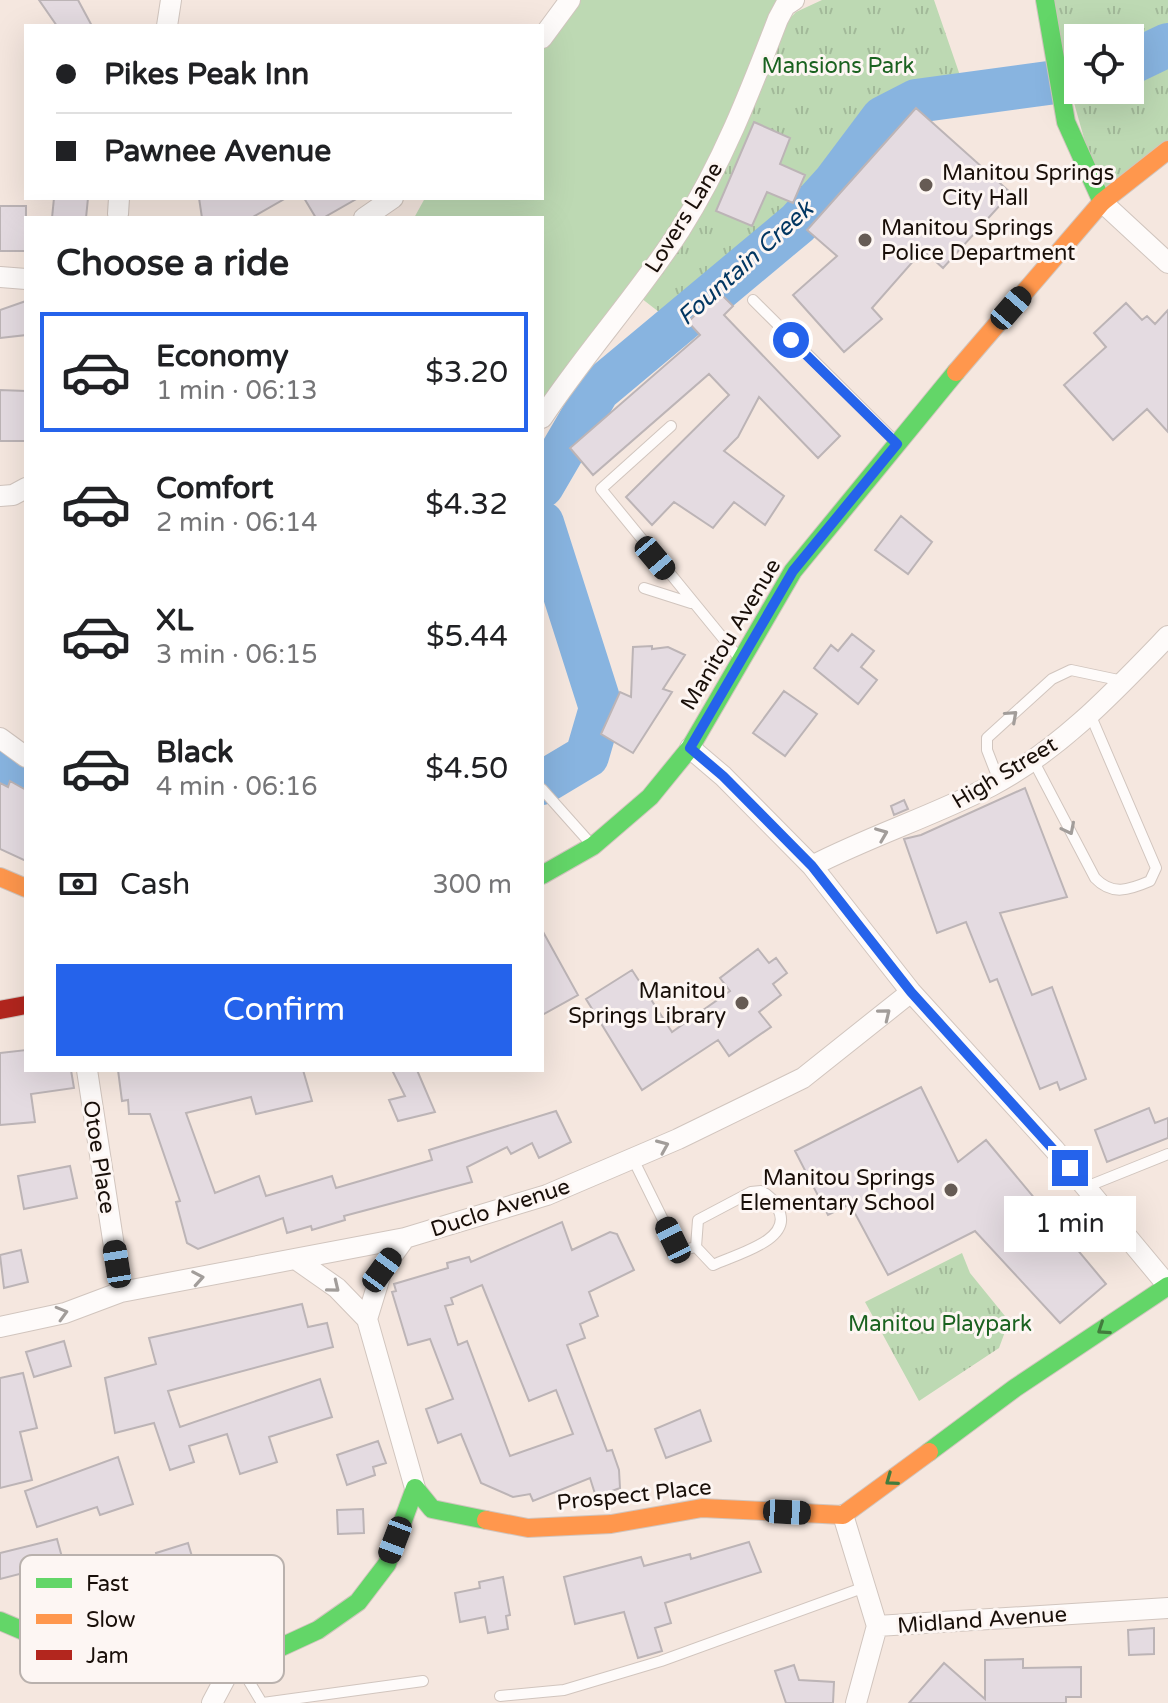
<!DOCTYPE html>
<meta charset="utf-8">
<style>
body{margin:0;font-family:"Varela Round",sans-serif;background:#f2f2f2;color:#202124;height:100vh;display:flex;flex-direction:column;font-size:30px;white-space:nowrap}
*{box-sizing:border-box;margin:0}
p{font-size:26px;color:#757577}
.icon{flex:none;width:44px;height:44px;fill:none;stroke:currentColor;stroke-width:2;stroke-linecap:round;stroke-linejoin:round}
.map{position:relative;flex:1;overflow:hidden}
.details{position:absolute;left:24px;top:216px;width:520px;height:856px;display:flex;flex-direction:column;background:#fff;border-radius:0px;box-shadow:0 8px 32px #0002}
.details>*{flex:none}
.hud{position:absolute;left:24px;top:24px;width:520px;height:176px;border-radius:0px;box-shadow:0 8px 32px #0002;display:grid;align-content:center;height:176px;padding:0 32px;background:#fff}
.fabs{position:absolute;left:1064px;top:24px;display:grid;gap:16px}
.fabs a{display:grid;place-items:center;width:80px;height:80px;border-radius:0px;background:#fff;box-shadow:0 8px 32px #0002;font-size:40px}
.end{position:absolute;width:36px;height:36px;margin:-18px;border:10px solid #2563eb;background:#fff;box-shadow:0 0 0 4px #fff}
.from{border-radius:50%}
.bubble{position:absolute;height:56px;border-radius:0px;background:#fff;box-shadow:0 8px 32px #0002;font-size:26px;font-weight:600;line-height:56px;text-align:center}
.car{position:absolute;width:24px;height:48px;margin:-24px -12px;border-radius:10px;box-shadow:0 0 6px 2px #0007;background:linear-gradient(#222 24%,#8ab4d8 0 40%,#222 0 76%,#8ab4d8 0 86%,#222 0)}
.hud b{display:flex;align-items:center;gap:28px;height:76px;font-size:30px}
.hud b+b{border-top:2px solid #e0e0e0}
.hud i{width:20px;height:20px;background:#202124}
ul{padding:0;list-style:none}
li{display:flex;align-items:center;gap:24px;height:120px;margin:0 16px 12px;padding:0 16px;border:4px solid transparent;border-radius:0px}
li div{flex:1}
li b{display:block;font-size:30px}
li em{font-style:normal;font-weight:600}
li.selected{border-color:#2563eb}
li>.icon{width:72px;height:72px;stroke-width:1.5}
h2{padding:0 32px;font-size:36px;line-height:96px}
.pay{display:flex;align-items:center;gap:20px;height:88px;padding:0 32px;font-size:30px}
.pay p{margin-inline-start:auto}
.action{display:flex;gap:16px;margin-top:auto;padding:16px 32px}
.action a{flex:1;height:92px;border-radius:0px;background:#2563eb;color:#fff;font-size:32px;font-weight:600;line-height:92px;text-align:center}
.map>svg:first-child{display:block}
.grass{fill:#bdd9b3}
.park{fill:url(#park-tufts);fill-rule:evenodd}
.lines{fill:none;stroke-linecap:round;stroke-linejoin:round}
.river{stroke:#88b4e0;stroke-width:44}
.building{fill:#e4dbe1;stroke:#bcb4b6;stroke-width:2;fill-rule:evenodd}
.lane-casing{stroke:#d1c5be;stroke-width:12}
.street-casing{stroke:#d1c5be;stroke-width:22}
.fast-casing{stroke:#d1c5be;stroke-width:20}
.slow-casing{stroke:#d1c5be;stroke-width:20}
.jam-casing{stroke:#d1c5be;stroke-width:20}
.lane{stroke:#fefbfa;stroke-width:10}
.street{stroke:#fefbfa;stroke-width:20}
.fast{stroke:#63d668;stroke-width:18}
.slow{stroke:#ff974d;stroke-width:18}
.jam{stroke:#b3261e;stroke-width:18}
.oneway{stroke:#a29d9a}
.oneway2{stroke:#427c3d}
.route{stroke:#2563eb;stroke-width:10}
.poi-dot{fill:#665b54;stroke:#fdf6f3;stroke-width:3}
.labels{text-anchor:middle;stroke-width:6;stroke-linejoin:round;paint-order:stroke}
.park-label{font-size:22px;fill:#1a6220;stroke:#fdf6f3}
.poi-label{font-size:22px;fill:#190f09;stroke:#fdf6f3;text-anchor:start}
.street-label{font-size:22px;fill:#190f09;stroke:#fdf6f3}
.water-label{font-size:24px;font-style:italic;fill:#033762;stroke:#fdf6f3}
.key{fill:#fdf6f3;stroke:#b9b1ad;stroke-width:2}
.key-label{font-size:22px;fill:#190f09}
</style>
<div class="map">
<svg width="1168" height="1703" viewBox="0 0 1168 1703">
<defs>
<pattern id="park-tufts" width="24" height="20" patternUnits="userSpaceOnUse" patternTransform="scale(2)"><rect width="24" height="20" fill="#bdd9b3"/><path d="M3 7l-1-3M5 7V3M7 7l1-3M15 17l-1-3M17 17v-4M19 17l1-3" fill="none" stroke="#a2b999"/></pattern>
</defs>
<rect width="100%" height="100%" fill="#f5e7df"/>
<!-- grass -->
<path class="grass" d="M570 0H796L680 229 542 418V218H414L425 198H542V38Z"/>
<!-- park -->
<path class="park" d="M822 0H934L965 90 889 105 806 207 659 312 637 295 783 25 796 12Z
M1045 0H1168V150L1102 202ZM1078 38H1130V90H1078Z
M962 1253 970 1273 1009 1321 999 1348 919 1401 865 1302Z"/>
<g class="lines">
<!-- river -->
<path class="river" d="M1130 63 1168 45
M542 486 598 390 798 223 835 182 883 118 916 101 1078 79
M542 523 601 708 587 756 542 783
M0 764 26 781"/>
</g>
<!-- building -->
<path class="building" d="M39 0H78L92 26H57Z
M916 108 1011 193 943 268 923 250 872 308 882 319 844 352 793 295 837 256 807 230Z
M754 122 790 138 780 164 805 175 793 203 767 192 752 226 716 211Z
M54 198H88L86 218H52Z
M199 198H286L251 218H202Z
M304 198H358L323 218H316Z
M0 206H26V251H0Z
M719 292 733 306 724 315 840 436 818 458 759 397 738 437 724 451 784 496 765 525 734 502 713 528 674 502 652 525 626 497 729 395 709 374 593 475 570 448 700 335 688 322Z
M26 301V335L0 338V310Z
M1126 303 1142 320 1147 316 1155 324 1168 310V432L1147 409 1113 440 1064 385 1106 347 1094 333Z
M0 390 26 391V441H0Z
M901 516 932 542 908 574 875 550Z
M852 634 874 651 861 667 877 680 858 704 814 668 831 645 838 651Z
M652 646V649L668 647 685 655 663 689 672 692 633 753 601 734 620 692 631 697 633 647Z
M784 691 817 714 785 756 753 733Z
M10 781 26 790V861L0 849V783L8 787Z
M1025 788 1067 897 1000 913 1032 995 1052 987 1086 1079 1060 1090 1057 1082 1040 1089 997 979 990 982 966 922 937 933 904 839 921 835Z
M904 800 908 809 894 815 891 806Z
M542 930 578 995 542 1015Z
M758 949 769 963 776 958 787 973 773 984 781 995 759 1012 771 1027 729 1056 718 1040 642 1090 586 999 632 970 672 1032 730 991 720 978Z
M26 1050V1070H71L74 1088 31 1094 35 1122 0 1125V1053Z
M118 1070H303L312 1101 256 1114 251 1097 186 1113 215 1193 259 1176 266 1196 332 1176 336 1188 432 1160 429 1150 556 1111 571 1142 539 1158 532 1143 511 1154 507 1147 467 1167 472 1182 344 1216 345 1220 312 1230 311 1226 287 1233 283 1218 198 1249 187 1243 176 1202 180 1201 150 1114H129L128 1100 122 1101Z
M392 1070H417L435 1112 398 1121 389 1100 405 1096Z
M921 1087 958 1162 986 1140 1106 1284 1060 1323 975 1231 888 1275 850 1204 828 1215 795 1151Z
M1149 1108 1155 1123 1168 1118V1138L1107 1162 1095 1130Z
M70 1166 77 1198 24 1209 18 1176Z
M562 1222 572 1250 610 1232 617 1234 634 1270 589 1292 598 1316 580 1324 585 1338 567 1345 607 1451 612 1450 619 1470 620 1488 596 1497 590 1478 533 1501 530 1494 513 1497 481 1483 461 1434 438 1443 426 1409 453 1399 430 1339 408 1345 392 1292 396 1291 394 1284 448 1268 447 1263 469 1257 471 1262ZM482 1285 529 1401 556 1390 573 1434 510 1456 467 1341 458 1345 445 1306 453 1304 451 1298Z
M21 1250 28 1282 4 1288 0 1255Z
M302 1304 308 1327 327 1323 333 1347 168 1391 180 1427 320 1379 332 1417 269 1437 277 1462 240 1474 227 1434 189 1446 194 1462 170 1470 154 1423 115 1433 105 1378 156 1364 149 1338Z
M64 1341 71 1366 34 1377 26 1352Z
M23 1373 37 1428 20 1432 32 1480 0 1488V1378Z
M700 1410 711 1441 666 1458 655 1429Z
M378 1441 386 1463 373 1467 375 1475 347 1485 337 1455Z
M118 1457 133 1504 100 1515 97 1507 37 1527 25 1491Z
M363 1509 364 1533 338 1534 337 1510Z
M57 1539 71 1590 47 1597 39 1569 0 1579V1553Z
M749 1542 761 1572 665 1603 671 1623 655 1628 662 1651 638 1658 624 1612 575 1624 564 1577 641 1557 644 1566 690 1554 691 1559Z
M188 1543 202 1590 160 1603 166 1626 144 1632 140 1618 131 1620 126 1603 94 1614 81 1575 107 1566 111 1579 159 1566 156 1553Z
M503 1577 510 1615 506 1616 508 1629 488 1633 485 1617 460 1622 455 1593 480 1588 479 1582Z
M1154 1628V1654L1129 1655 1128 1630Z
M1023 1659V1668L1081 1667V1697H1066V1703H909L944 1663 985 1699V1660Z
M794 1665 799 1680 834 1682 833 1703H786L775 1671Z"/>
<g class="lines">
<defs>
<path id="lane" d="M753 300 896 442
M671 426 601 489 740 659
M644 588 691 603
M1033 760 1095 878C1112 896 1129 890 1150 881L1156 868 1090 714
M999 781 987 750V738L1052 679 1071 670 1123 681
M542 789 591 844
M633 1159 673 1240 683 1250 696 1247
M1086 1187 1168 1154
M761 1191C770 1195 774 1201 778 1209 795 1240 734 1255 713 1265L696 1247 698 1220 751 1192Z
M241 1668 262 1703
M500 1696 564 1690 661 1661 865 1587
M263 1703 423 1681"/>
<path id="street" d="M167 26 171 0
M542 38 570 0
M1102 202 1168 263
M118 214 119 198
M364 218 393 198
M0 277 26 279
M542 418C585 353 638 295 680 230 722 164 750 92 778 19L785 6 794 0
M0 496 13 495 26 488
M0 738 26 757
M690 748 723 776 812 866 911 992 1054 1149 1168 1286
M812 866C870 836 933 816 991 786 1061 749 1114 692 1168 636
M87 1070 121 1292
M297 1260 337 1288 367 1319 415 1488
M367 1319 382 1270 405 1238
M0 1327 65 1313 121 1292 405 1238 547 1195 678 1139 803 1078 911 992
M843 1515 877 1626
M877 1626 1168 1608
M212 1703 229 1671
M856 1703 877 1626"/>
<path id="fast" d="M1045 0 1066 122 1102 202
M542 875 593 846 650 797 690 748 793 571 956 372
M929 1452 1015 1388 1168 1286
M0 1621 80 1655 113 1665 144 1667 201 1665 229 1671 318 1630 358 1602 387 1564 415 1488 432 1509 486 1520"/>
<path id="slow" d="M956 372 1102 202 1168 150
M0 877 26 888
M486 1520 528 1528 611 1524 702 1508 843 1515 929 1452"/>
<path id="jam" d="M0 1010 26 1005"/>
</defs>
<!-- lane casing -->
<use href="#lane" class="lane-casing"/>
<!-- street casing -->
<use href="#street" class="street-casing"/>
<!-- fast casing -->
<use href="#fast" class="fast-casing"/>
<!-- slow casing -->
<use href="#slow" class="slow-casing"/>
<!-- jam casing -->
<use href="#jam" class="jam-casing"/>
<!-- lane -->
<use href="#lane" class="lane"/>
<!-- street -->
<use href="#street" class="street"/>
<!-- fast -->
<use href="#fast" class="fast"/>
<!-- slow -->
<use href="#slow" class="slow"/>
<!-- jam -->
<use href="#jam" class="jam"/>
</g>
<!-- one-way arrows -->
<defs><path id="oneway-chevron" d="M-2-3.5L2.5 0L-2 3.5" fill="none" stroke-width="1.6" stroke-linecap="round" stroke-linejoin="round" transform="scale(2)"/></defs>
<g class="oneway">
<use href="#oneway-chevron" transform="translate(1012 716) rotate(-42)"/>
<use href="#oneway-chevron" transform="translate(1069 829) rotate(63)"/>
<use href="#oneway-chevron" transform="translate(882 834) rotate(-22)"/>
<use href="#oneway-chevron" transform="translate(885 1014) rotate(-39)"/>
<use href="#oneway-chevron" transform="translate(663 1146) rotate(-23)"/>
<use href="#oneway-chevron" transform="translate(198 1278) rotate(-10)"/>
<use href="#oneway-chevron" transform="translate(334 1287) rotate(39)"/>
<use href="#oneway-chevron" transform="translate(62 1313) rotate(-16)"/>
</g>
<g class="oneway2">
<use href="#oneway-chevron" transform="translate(1103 1329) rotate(146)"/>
<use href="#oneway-chevron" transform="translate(891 1480) rotate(144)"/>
</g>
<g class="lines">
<!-- route -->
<path class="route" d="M791 340 897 444 793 571 690 748 723 776 812 866 911 992 1070 1168"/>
</g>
<!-- markers -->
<g class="poi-dot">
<circle cx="926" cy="185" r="8"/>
<circle cx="865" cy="240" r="8"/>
<circle cx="742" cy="1003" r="8"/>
<circle cx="951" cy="1190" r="8"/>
</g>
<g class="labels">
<!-- park labels -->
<g class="park-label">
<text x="838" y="73">Mansions Park</text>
<text x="940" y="1331">Manitou Playpark</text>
</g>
<!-- poi labels -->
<g class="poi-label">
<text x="942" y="180">Manitou Springs<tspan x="942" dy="25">City Hall</tspan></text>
<text x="881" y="235">Manitou Springs<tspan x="881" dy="25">Police Department</tspan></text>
<text x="726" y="998" text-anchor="end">Manitou<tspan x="726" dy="25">Springs Library</tspan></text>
<text x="935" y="1185" text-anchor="end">Manitou Springs<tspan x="935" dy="25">Elementary School</tspan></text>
</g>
<!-- street labels -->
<g class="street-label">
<text transform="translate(683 217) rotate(-58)" y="8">Lovers Lane</text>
<text transform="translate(730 634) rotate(-59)" y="8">Manitou Avenue</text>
<text transform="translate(1004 772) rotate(-31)" y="8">High Street</text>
<text transform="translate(100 1157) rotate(81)" y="8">Otoe Place</text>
<text transform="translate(500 1207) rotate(-18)" y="8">Duclo Avenue</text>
<text transform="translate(634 1494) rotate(-6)" y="8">Prospect Place</text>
<text transform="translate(982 1619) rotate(-4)" y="8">Midland Avenue</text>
</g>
<!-- water labels -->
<g class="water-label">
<text transform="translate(745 263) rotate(-42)" y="8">Fountain Creek</text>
</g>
</g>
<!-- legend -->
<rect x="20" y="1555" width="264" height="128" rx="12" class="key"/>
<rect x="36" y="1578" width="36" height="10" fill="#63d668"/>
<rect x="36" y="1614" width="36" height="10" fill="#ff974d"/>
<rect x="36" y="1650" width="36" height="10" fill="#b3261e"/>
<g class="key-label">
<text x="86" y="1591">Fast</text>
<text x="86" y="1627">Slow</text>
<text x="86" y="1663">Jam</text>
</g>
</svg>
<div class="fabs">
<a><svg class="icon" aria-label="locate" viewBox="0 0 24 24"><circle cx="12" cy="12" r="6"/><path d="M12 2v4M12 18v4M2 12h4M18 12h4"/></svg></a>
</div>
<i class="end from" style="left:791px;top:340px"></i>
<i class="end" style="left:1070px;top:1168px"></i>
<div class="bubble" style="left:1004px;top:1196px;width:132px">1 min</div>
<i class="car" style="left:1011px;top:308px;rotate:41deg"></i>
<i class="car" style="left:655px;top:558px;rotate:140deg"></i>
<i class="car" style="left:673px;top:1240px;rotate:334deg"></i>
<i class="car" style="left:117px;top:1264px;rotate:351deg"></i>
<i class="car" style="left:382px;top:1270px;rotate:36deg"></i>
<i class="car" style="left:787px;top:1512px;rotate:93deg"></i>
<i class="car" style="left:395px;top:1540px;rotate:201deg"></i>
<div class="hud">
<b><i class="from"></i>Pikes Peak Inn</b>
<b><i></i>Pawnee Avenue</b>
</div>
<section class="details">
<h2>Choose a ride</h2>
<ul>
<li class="selected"><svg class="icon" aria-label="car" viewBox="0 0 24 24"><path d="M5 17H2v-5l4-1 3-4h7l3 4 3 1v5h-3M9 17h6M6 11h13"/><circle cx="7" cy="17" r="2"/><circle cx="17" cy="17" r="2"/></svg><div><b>Economy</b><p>1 min · 06:13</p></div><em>$3.20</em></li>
<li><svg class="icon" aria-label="car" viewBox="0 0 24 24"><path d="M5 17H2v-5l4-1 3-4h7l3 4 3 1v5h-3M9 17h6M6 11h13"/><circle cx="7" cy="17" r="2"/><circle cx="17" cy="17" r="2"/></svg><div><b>Comfort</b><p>2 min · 06:14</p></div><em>$4.32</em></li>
<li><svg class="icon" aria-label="car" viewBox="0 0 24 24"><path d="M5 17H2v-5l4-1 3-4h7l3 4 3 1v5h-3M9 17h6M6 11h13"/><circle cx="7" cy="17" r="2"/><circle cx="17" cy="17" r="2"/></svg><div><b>XL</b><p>3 min · 06:15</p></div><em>$5.44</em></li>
<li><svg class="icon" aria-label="car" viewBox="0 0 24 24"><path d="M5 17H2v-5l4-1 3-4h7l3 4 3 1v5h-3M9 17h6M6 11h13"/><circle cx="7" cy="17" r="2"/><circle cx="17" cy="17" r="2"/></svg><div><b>Black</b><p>4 min · 06:16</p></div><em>$4.50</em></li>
</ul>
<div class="pay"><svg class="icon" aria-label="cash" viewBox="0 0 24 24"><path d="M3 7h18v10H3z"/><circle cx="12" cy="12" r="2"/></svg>Cash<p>300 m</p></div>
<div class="action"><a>Confirm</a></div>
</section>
</div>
